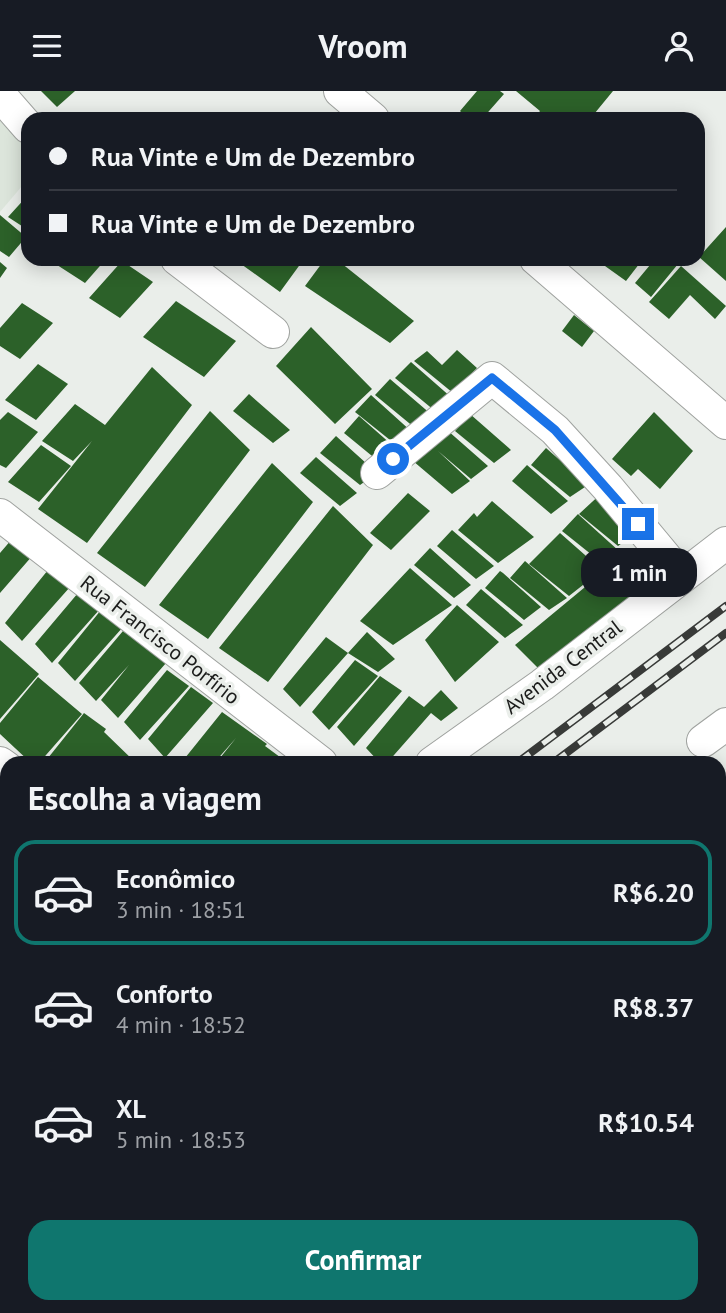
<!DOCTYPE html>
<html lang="pt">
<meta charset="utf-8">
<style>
body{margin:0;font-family:"PT Sans",sans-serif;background:#242831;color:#f1f3f6;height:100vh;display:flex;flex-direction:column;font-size:26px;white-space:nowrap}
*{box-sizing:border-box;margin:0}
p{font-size:23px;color:#9ea1a6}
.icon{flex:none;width:38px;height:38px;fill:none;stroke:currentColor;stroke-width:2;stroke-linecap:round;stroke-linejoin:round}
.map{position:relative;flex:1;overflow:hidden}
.sheet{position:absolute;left:0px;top:665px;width:726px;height:558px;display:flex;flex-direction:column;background:#171b24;border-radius:21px 21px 0 0;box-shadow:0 4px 18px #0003}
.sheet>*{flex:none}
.hud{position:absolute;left:21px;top:21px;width:684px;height:154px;border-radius:21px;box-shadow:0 4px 18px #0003;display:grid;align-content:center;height:154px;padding:0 28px;background:#171b24}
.end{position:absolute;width:32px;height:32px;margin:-16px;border:9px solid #1a73e8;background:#fff;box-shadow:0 0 0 4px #fff}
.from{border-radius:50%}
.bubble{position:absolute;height:49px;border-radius:21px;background:#171b24;box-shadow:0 4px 18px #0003;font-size:23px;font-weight:700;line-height:49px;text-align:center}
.hud b{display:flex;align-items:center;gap:24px;height:66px;font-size:26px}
.hud b+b{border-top:2px solid #363941}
.hud i{width:18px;height:18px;background:#f1f3f6}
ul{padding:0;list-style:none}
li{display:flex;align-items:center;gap:21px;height:105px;margin:0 14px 10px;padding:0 14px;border:4px solid transparent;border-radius:21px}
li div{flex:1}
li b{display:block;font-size:26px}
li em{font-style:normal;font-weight:700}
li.on{border-color:#0f766e}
li>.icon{width:63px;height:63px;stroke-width:1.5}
h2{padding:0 28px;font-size:32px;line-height:84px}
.primary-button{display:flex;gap:14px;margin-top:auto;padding:14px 28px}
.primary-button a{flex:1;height:80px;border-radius:21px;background:#0f766e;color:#fff;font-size:28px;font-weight:700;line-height:80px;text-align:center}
header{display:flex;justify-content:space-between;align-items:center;height:91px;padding:0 28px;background:#171b24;font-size:32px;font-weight:700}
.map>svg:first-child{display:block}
.built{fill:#dce5db}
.building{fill:#2c6129}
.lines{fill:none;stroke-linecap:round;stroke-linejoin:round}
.lane-casing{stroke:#9fa29f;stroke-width:18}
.street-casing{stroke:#9fa29f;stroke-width:34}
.lane{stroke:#fff;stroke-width:16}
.street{stroke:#fff;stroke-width:32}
.rail-casing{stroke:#383a38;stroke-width:8}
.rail{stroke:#eaeeea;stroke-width:5;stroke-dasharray:16;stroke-linecap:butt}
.route{stroke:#1a73e8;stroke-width:9}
.labels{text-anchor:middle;stroke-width:7;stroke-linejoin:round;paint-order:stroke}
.street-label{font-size:21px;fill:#1b1c1b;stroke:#eaeeea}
</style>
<header><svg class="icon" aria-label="menu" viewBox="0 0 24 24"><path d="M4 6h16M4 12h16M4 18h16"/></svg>Vroom<svg class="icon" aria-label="person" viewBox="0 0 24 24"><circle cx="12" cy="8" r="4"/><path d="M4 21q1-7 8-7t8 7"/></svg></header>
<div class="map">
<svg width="726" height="1222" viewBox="0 0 726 1222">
<rect width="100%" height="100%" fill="#eaeeea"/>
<!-- built -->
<path class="built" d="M0 29 28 57V88L0 121Z
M0 671 7 677V1012L0 1018Z
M719 782 726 792V1222H685L680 1216H719Z
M345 1216H459L451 1222H351Z"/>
<!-- building -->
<path class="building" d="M41 0H75L57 16Z
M477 0H500L504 3 482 28H468L460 20Z
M516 0H613L590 28H534L540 20Z
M28 104V139L8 126Z
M0 124 26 146 9 166 0 160Z
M726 136V190L699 166Z
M57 168H106L85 192 54 172Z
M234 168H304L280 201Z
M325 168H336L414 230 390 252 305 195Z
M610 168H643L626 190 605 175Z
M655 168H672L678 173 651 206 635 192Z
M122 170 153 191 120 227 89 207Z
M0 171 7 177 0 187Z
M681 175 726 215 715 228 690 204 669 228 649 211Z
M176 210 236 250 204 286 143 246Z
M22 212 53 232 20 268 0 255V237Z
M574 224 594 240 582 256 562 240Z
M311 236 372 298 335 333 276 275Z
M457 259 477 277 453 302 414 270 427 260 442 274Z
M411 271 452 307 435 320 395 287Z
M38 273 68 293 36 329 5 309Z
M152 276 192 314 87 452 38 418 92 350 73 370 42 350 75 313 105 334Z
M390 288 432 324 415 337 375 304Z
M249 303 290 339 273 352 233 320Z
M371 304 412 341 395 353 355 321Z
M210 320 250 359 145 496 97 462Z
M8 321 38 341 6 377 0 374V329Z
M654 321 693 360 660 398 638 378 631 385 612 368Z
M470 323 511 359 494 372 455 340Z
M359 325 400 361 383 374 344 342Z
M447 339 488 375 471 388 438 360 470 390 452 403 413 370Z
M336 345 377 382 360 394 320 362Z
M41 354 71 375 39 411 8 391Z
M546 357 588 394 570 406 531 374Z
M316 366 357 402 340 415 300 382Z
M272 372 313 411 208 548 159 514Z
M527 374 568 410 551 423 512 390Z
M605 399 636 442 618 455 579 423Z
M408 402 430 420 391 459 370 442Z
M492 410 534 446 498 472 458 439 474 422 477 426Z
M333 415 373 454 268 591 219 557Z
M578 423 579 424 619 460 602 472 562 440Z
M452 439 494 475 476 488 437 455Z
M560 442 602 479 569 505 529 473Z
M12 448 33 464 0 502V462Z
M430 457 471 494 454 507 414 474Z
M631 458 662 486 544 583 515 554Z
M525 470 567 507 549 519 510 487Z
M410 477 452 514 393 554 360 530Z
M48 479 70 496 22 550 5 532Z
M500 480 503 482 541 516 524 529 485 497Z
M481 498 523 534 505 547 466 514Z
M78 502 100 518 52 572 35 553Z
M457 514 499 551 455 591 425 549Z
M101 519 123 536 75 590 58 572Z
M123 540 166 572 118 627 101 609 129 574 96 610 79 592Z
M367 541 395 568 378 581 348 562Z
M326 546 348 562 300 616 283 598Z
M0 549 39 583 0 628Z
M355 569 378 585 329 639 312 621Z
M167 579 189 595 140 649 124 631Z
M380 585 402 600 354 655 337 636Z
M38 586 82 623 39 672H31L0 643V632Z
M191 596 213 612 165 667 148 648Z
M441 599 458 617 441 630 431 622 387 672H380L366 657 409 605 424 616Z
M222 621 267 653 265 655 288 672H216L236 647 214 672H181Z
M84 622 106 638 104 641 136 672H78L82 666 77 672H44Z
M7 790V846L0 853V797Z
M719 797 726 806V921L719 926Z
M0 862 7 868V891L0 898Z
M7 940V965L0 959V947Z"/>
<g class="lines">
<defs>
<path id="lane" d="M719 969 726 977"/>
<path id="street" d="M340 0 373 28
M0 4 28 36
M177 168 273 241
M536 168 726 332
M377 382 492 287 555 339 608 397 682 486
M0 424 321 672
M703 650 726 633
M0 672 7 677
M432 672 542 594 726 452
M0 1170 7 1166
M196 1216 203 1222"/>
</defs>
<!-- lane casing -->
<use href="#lane" class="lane-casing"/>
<!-- street casing -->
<use href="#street" class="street-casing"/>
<!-- lane -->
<use href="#lane" class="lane"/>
<!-- street -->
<use href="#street" class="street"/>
<defs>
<path id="rail" d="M517 672 726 515
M553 672 726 542
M0 1060 7 1054
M0 1088 7 1083"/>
</defs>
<!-- rail casing -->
<use href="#rail" class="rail-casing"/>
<!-- rail -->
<use href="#rail" class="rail"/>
</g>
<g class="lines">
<!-- route -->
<path class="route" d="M393 368 492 287 555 339 638 433"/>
</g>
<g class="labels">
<!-- street labels -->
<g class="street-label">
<text transform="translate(160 549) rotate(38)" y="7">Rua Francisco Porfírio</text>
<text transform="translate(563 576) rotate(-37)" y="7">Avenida Central</text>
</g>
</g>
</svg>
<i class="end from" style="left:393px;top:368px"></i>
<i class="end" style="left:638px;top:433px"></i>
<div class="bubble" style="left:581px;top:457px;width:116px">1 min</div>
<div class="hud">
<b><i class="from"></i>Rua Vinte e Um de Dezembro</b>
<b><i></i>Rua Vinte e Um de Dezembro</b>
</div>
<section class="sheet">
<h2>Escolha a viagem</h2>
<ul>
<li class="on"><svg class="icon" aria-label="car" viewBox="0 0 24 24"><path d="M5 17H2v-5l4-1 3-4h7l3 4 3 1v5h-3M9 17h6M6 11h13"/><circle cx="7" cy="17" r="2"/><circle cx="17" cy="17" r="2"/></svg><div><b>Econômico</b><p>3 min · 18:51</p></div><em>R$6.20</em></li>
<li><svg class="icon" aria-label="car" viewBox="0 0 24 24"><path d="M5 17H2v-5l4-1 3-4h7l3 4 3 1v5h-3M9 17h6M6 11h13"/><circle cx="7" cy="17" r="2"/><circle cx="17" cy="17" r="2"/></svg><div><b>Conforto</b><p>4 min · 18:52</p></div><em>R$8.37</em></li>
<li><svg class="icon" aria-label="car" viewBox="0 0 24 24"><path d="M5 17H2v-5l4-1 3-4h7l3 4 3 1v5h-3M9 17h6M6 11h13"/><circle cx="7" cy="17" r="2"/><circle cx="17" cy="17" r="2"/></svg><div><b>XL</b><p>5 min · 18:53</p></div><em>R$10.54</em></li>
</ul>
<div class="primary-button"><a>Confirmar</a></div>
</section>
</div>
